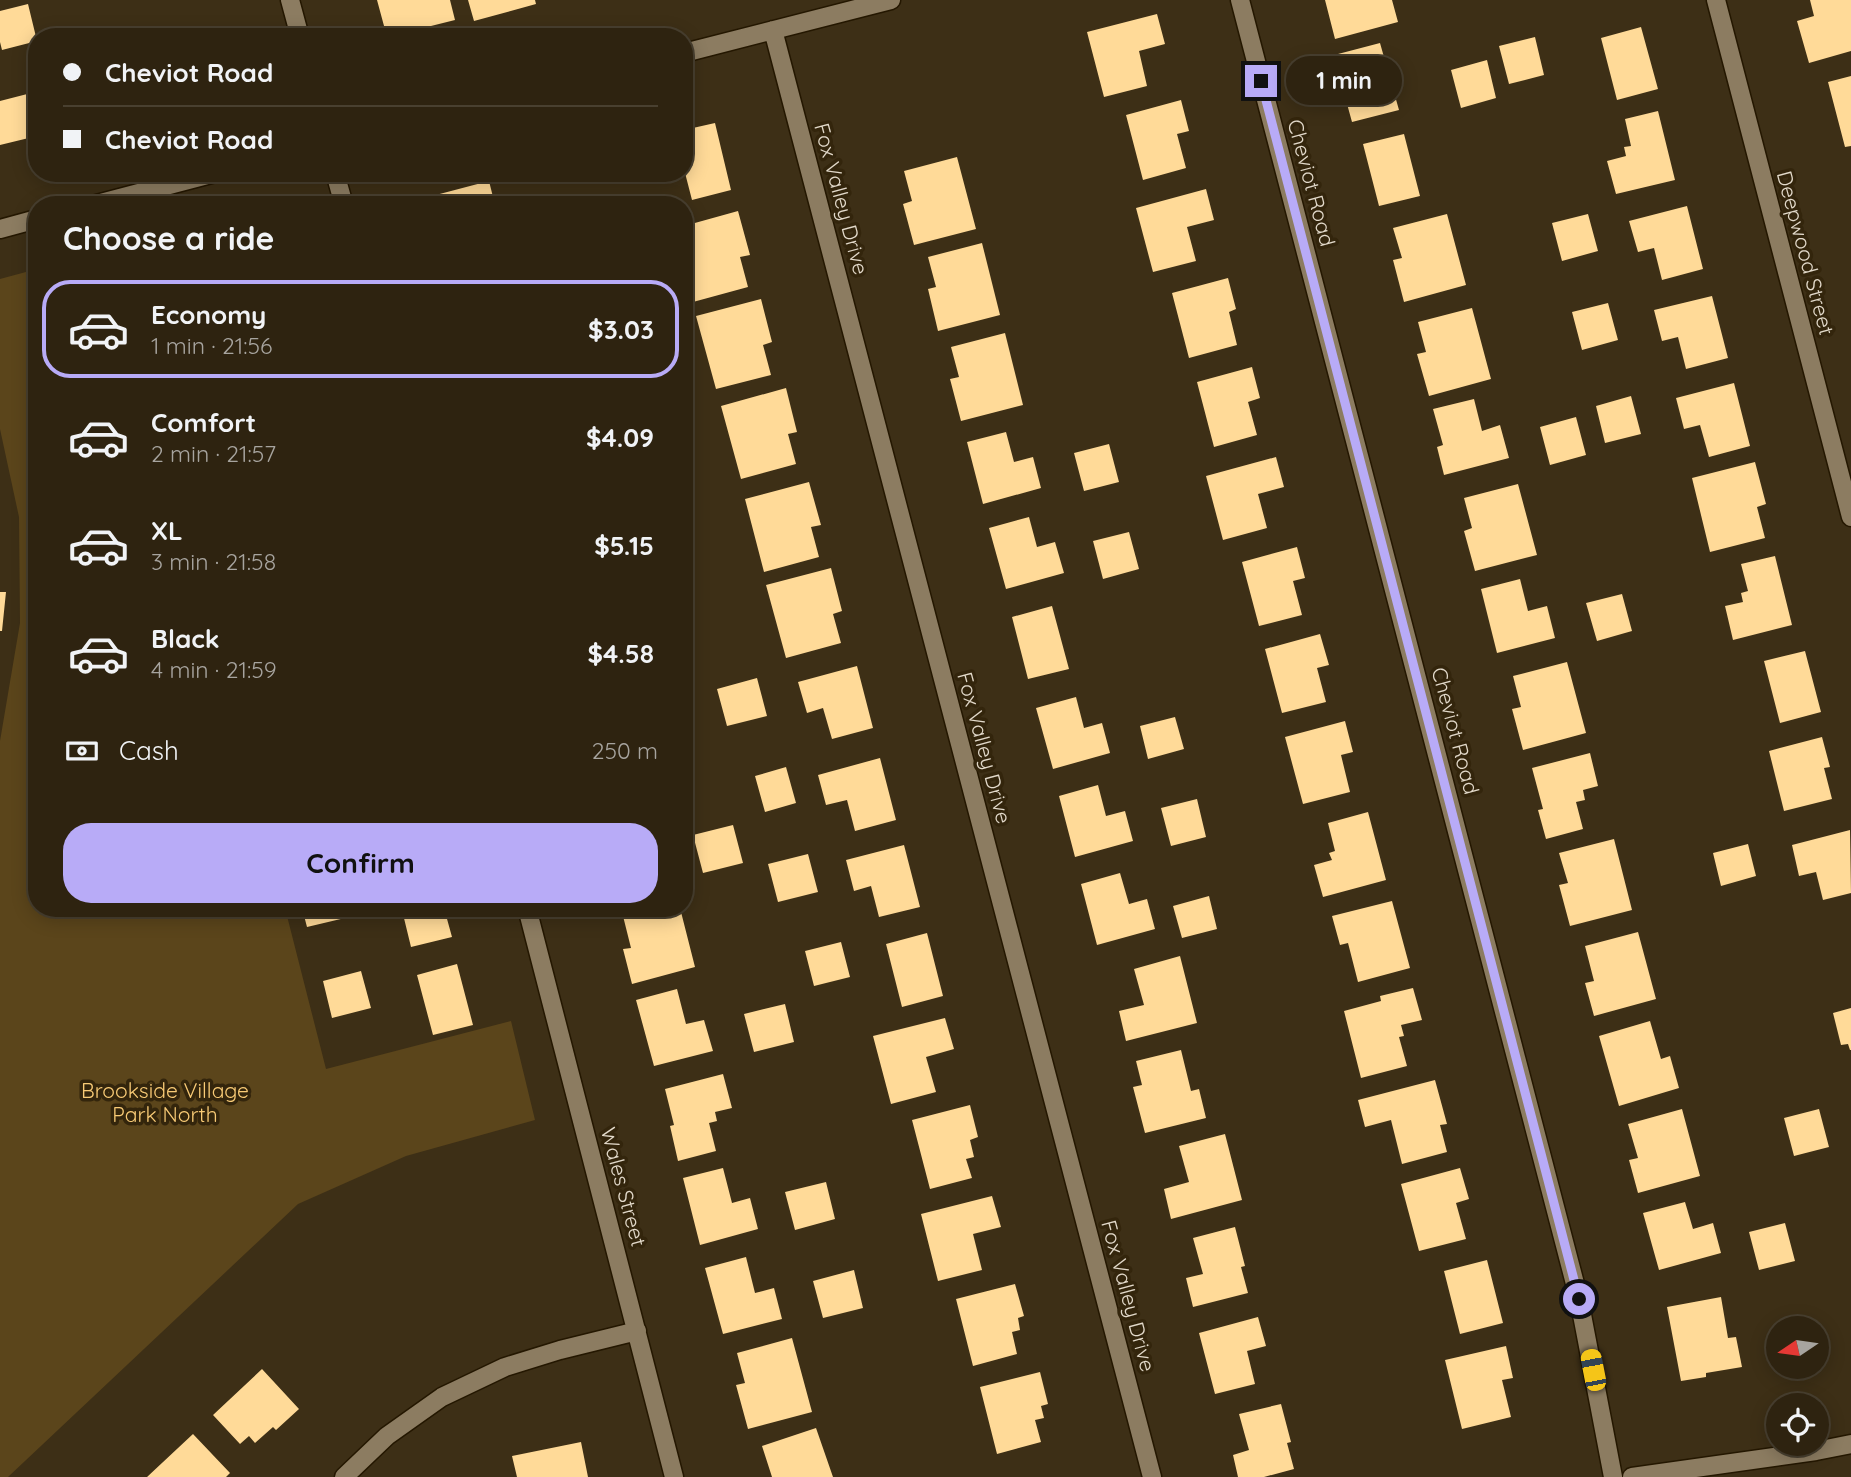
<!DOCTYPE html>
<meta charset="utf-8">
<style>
body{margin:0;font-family:Quicksand,sans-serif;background:#362b19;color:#f1f3f6;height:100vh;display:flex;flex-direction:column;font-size:26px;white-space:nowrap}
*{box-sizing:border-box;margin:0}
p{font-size:23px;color:#a7a49f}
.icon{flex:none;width:38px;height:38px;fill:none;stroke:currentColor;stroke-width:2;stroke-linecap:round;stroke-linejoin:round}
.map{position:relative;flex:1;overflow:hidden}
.side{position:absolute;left:28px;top:196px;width:665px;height:721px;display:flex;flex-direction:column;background:#2e2310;border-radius:28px;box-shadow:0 4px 18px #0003,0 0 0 2px #494030}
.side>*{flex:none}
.guide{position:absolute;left:28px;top:28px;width:665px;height:154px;border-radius:28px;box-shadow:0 4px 18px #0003,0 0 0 2px #494030;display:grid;align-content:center;height:154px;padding:0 35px;background:#2e2310}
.needle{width:46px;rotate:257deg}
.fabs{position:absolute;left:1766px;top:1316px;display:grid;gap:14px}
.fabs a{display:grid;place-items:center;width:63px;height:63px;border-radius:50%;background:#2e2310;box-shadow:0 4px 18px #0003,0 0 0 2px #494030;font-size:35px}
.end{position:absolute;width:32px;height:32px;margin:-16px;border:9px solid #b8abf7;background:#111;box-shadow:0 0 0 4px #111}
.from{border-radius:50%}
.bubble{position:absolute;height:49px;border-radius:24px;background:#2e2310;box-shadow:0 4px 18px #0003,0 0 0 2px #494030;font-size:23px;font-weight:800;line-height:49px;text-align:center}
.car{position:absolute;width:21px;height:42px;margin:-21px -10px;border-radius:9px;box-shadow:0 0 5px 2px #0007;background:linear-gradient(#f5c518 24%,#345 0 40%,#f5c518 0 76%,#345 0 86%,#f5c518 0)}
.guide b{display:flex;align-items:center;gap:24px;height:66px;font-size:26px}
.guide b+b{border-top:2px solid #494030}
.guide i{width:18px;height:18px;background:#f1f3f6}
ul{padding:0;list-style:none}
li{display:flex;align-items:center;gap:21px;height:98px;margin:0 14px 10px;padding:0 21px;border:4px solid transparent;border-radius:28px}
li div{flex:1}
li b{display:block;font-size:26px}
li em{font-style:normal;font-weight:800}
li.on{border-color:#b8abf7}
li>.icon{width:63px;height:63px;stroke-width:1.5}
h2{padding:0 35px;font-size:32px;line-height:84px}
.pay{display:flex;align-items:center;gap:18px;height:77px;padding:0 35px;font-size:26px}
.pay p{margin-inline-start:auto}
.cta{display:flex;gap:14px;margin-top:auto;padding:14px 35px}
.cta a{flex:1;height:80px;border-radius:28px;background:#b8abf7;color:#111;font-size:28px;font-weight:800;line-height:80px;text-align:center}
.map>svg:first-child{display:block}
.green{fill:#5b451b}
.building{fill:#ffda98}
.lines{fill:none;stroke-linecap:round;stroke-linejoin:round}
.minor-casing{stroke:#241700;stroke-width:21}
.minor{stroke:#8c7c61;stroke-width:18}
.route{stroke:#b8abf7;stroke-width:9}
.labels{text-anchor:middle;stroke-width:7;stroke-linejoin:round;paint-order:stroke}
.street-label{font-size:21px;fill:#e3dacb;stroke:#33250c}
.park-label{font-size:21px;fill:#f9cb76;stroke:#33250c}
</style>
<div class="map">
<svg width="1851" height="1477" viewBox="0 0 1851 1477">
<rect width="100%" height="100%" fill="#3d2f16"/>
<!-- green -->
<path class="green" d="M37 269V908H285L326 1069 511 1021 535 1120 406 1156 298 1204 8 1477H0V741L20 623 19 517 0 429V279Z"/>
<!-- building -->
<path class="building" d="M377 0H450L455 20 387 37Z
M468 0H535L536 4 474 21Z
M1325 0H1392L1398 22 1335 39Z
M1810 0H1851V51L1809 63 1797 21 1814 16Z
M28 4 37 41 2 50 0 42V11Z
M1157 14 1165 44 1139 51 1147 86 1104 97 1087 32Z
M1641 27 1658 89 1617 100 1601 38Z
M203 32 204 37H186V36Z
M1535 37 1544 75 1509 84 1499 46Z
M1380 43 1399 110 1352 122 1344 93 1349 92 1338 54Z
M1487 60 1496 98 1461 108 1451 70Z
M1851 76V146L1845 147 1828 82Z
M35 92 37 99V136L0 145V101Z
M1181 100 1189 131 1177 134 1186 168 1143 180 1126 115Z
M1658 111 1675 180 1616 194 1607 161 1626 156 1624 147 1631 146 1625 119Z
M715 123 731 190 692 200 684 169V130Z
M1404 134 1420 196 1379 206 1363 144Z
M957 157 976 229 914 245 903 204 912 201 904 171Z
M627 173H665V174L629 183Z
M489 181 495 205H434L432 196Z
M1206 189 1214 220 1187 227 1196 261 1153 272 1136 208Z
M1687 206 1703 269 1662 280 1654 248 1638 252 1629 221Z
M738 211 750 255 740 257 748 287 693 302 684 269V226Z
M1447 214 1466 285 1404 302 1393 260 1402 258 1393 228Z
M1588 214 1598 251 1562 261 1552 223Z
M982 243 1000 315 938 331 928 289 936 287 928 257Z
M1228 278 1236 309 1229 312 1237 345 1189 358 1172 293Z
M1712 296 1728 358 1686 369 1678 337 1662 341 1654 310Z
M761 299 772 342 763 345 771 375 716 389 696 316Z
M1608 303 1618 340 1582 350 1572 312Z
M1472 308 1491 379 1429 396 1417 354 1426 352 1418 322Z
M1005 333 1023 405 961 421 950 379 959 377 951 347Z
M1252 367 1260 398 1248 402 1257 435 1214 447 1197 382Z
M1734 383 1750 446 1709 457 1700 425 1684 429 1676 398Z
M786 388 797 432 788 434 796 464 741 479 721 406Z
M1631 396 1641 434 1605 443 1596 406Z
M1474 399 1482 431 1500 425 1509 458 1444 475 1437 447 1443 445 1433 409Z
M1576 417 1586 455 1550 465 1540 427Z
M1006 432 1014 462 1033 457 1041 488 983 504 967 442Z
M1109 444 1119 482 1084 491 1074 453Z
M1276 457 1284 487 1258 494 1267 528 1223 540 1206 476Z
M1755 462 1766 504 1757 507 1765 538 1710 552 1692 478Z
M809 482 821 525 811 527 819 557 764 572 745 499Z
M1518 484 1537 555 1475 571 1464 531 1472 528 1464 498Z
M1029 517 1037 547 1055 542 1064 573 1006 589 989 528Z
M1129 532 1139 569 1103 579 1093 541Z
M1297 547 1305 578 1293 581 1302 615 1259 626 1242 562Z
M1775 556 1792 625 1733 640 1725 606 1743 602 1741 593 1748 591 1741 564Z
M831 568 842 611 833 614 841 643 786 658 766 585Z
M1520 579 1528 611 1547 606 1555 638 1497 653 1481 589Z
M0 592H6L2 631H0Z
M1622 594 1632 631 1597 641 1586 603Z
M1052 606 1069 669 1028 679 1012 617Z
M1320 634 1329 665 1317 668 1326 702 1282 713 1265 649Z
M1805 651 1821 712 1780 723 1764 661Z
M1567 662 1586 733 1523 750 1512 709 1521 707 1513 676Z
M857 666 873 728 832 739 823 708 807 713 798 682Z
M757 678 767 716 727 726 717 689Z
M1076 697 1084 728 1102 723 1110 753 1053 769 1036 708Z
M1175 717 1184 749 1148 759 1140 726Z
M1345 721 1353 752 1341 755 1350 792 1303 804 1285 737Z
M1822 737 1830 767 1824 768 1832 799 1784 811 1769 751Z
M1590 753 1598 786 1583 790 1585 800 1576 802 1583 829 1546 839 1538 810 1543 809 1532 768Z
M880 758 896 820 855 831 847 800 826 805 818 775Z
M786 767 796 803 765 812 755 776Z
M1098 785 1106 816 1125 811 1133 841 1075 857 1059 796Z
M1197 799 1206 837 1171 846 1161 808Z
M1368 812 1386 880 1323 897 1314 865 1332 860 1329 853 1335 851 1328 823Z
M733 825 743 863 703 873 693 835Z
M1850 830 1851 893 1823 900 1816 872 1799 876 1792 845Z
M1614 839 1632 910 1570 926 1559 885 1568 883 1559 853Z
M1748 844 1756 876 1721 886 1713 853Z
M904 845 920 907 879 917 871 886 854 891 846 860Z
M808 854 818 892 778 902 768 864Z
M1120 873 1129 904 1147 899 1155 929 1097 945 1081 884Z
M1209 896 1217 929 1182 938 1173 906Z
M1392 901 1410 968 1358 982 1348 943 1340 945 1332 916Z
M302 908H343L345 918 307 927Z
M382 908H444L452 937 411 947 402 910 384 915Z
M621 908H680L695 967 632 984 623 949 631 948Z
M1638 932 1656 999 1594 1016 1585 983 1594 981 1585 946Z
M927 933 943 996 902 1007 886 944Z
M841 942 850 977 814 986 805 951Z
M1180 956 1197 1023 1126 1041 1119 1011 1144 1005 1134 969Z
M457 964 473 1025 433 1035 417 975Z
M361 971 371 1008 332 1018 323 981Z
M1413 988 1422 1020 1401 1025 1404 1036 1399 1037 1407 1066 1361 1078 1344 1011 1381 1001 1380 996Z
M677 989 686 1024 704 1020 713 1051 654 1066 636 1000Z
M785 1004 794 1042 754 1052 744 1014Z
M1851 1008V1050H1850L1848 1044 1841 1045 1833 1013Z
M945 1018 954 1049 926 1057 936 1092 891 1104 873 1036Z
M1650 1021 1661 1059 1670 1056 1679 1088 1619 1106 1599 1036Z
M1181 1050 1191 1091 1199 1089 1206 1118 1145 1133 1133 1087 1142 1085 1136 1061Z
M723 1074 732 1108 715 1112 717 1121 709 1123 716 1151 678 1161 670 1126 674 1125 665 1089Z
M1435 1080 1447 1124 1440 1125 1447 1152 1402 1164 1391 1120 1365 1127 1358 1100Z
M970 1105 978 1137 970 1140 974 1157 966 1159 972 1178 930 1189 912 1120Z
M1682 1109 1700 1176 1638 1193 1629 1160 1638 1158 1628 1124Z
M1819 1109 1829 1147 1794 1156 1784 1118Z
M1225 1134 1242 1200 1171 1219 1164 1189 1189 1182 1179 1146Z
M723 1168 732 1203 750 1198 758 1229 700 1245 683 1178Z
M1460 1168 1469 1199 1456 1203 1466 1239 1419 1251 1401 1184Z
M826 1182 835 1219 795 1230 785 1192Z
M992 1196 1001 1227 973 1234 982 1270 938 1281 921 1214Z
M1685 1202 1693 1229 1713 1223 1721 1253 1659 1270 1643 1213Z
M1785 1223 1795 1261 1759 1270 1749 1232Z
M1235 1227 1245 1266 1241 1267 1248 1293 1193 1307 1186 1278 1203 1274 1193 1238Z
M746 1257 755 1293 774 1288 782 1319 723 1334 705 1268Z
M1487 1260 1503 1323 1460 1334 1444 1271Z
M854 1270 863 1308 823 1318 813 1281Z
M1015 1284 1024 1316 1018 1318 1020 1330 1012 1332 1017 1354 973 1366 956 1299Z
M1721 1297 1728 1338 1736 1337 1742 1367 1706 1373V1377L1681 1381 1667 1307Z
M1258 1317 1266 1346 1247 1351 1255 1384 1215 1394 1199 1333Z
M792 1338 812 1412 748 1429 736 1385 745 1383 737 1353Z
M1506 1346 1513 1378 1502 1380 1511 1417 1462 1429 1445 1360Z
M262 1369 299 1409 276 1430 273 1427 255 1443 249 1436 240 1444 213 1415Z
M1040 1372 1048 1404 1041 1406 1044 1418 1035 1420 1041 1442 997 1454 980 1387Z
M1281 1404 1291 1442 1287 1443 1294 1469 1264 1477H1238L1233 1455 1249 1450 1239 1414Z
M816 1428 833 1477H772L762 1446Z
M193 1434 230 1473 226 1477H147Z
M581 1442 588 1477H517L512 1456Z"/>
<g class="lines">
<defs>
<path id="minor" d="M290 0 300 37
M1240 0 1579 1299 1613 1477
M1716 0 1851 517
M773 30 1152 1477
M684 53 891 0
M335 173 344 205
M93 205 215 173
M0 229 37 219
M527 908 674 1477
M344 1477 387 1436 442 1397 505 1367 560 1350 637 1331
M1632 1477 1816 1451 1851 1444"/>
</defs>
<!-- minor casing -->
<use href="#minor" class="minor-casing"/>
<!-- minor -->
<use href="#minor" class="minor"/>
</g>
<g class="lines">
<!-- route -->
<path class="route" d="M1261 81 1579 1299"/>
</g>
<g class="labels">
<!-- street labels -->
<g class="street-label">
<text transform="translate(1311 183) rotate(75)" y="7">Cheviot Road</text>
<text transform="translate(841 199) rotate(75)" y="7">Fox Valley Drive</text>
<text transform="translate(1805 253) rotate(75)" y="7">Deepwood Street</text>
<text transform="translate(1455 731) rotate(75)" y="7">Cheviot Road</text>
<text transform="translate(984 748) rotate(75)" y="7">Fox Valley Drive</text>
<text transform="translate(623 1187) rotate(75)" y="7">Wales Street</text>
<text transform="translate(1128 1296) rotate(75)" y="7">Fox Valley Drive</text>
</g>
<!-- park labels -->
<g class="park-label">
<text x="165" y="1098">Brookside Village<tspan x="165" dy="24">Park North</tspan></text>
</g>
</g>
</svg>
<div class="fabs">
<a><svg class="needle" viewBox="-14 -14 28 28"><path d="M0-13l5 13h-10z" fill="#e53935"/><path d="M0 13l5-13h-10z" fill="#a7a49f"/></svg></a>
<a><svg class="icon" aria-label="locate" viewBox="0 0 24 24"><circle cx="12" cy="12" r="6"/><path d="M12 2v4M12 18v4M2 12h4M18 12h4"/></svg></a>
</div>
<i class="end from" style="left:1579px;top:1299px"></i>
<i class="end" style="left:1261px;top:81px"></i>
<div class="bubble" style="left:1286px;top:56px;width:116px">1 min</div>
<i class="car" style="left:1593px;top:1370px;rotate:349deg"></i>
<div class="guide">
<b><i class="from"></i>Cheviot Road</b>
<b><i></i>Cheviot Road</b>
</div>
<section class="side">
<h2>Choose a ride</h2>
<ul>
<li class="on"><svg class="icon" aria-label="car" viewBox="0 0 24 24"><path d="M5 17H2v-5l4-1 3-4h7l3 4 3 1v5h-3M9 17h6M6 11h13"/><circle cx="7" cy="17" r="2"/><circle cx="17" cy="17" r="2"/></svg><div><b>Economy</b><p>1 min · 21:56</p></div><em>$3.03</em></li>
<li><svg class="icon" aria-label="car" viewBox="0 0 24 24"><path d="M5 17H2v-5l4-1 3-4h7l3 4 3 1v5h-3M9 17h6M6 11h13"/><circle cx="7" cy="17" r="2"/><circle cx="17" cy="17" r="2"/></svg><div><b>Comfort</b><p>2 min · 21:57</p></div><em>$4.09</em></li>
<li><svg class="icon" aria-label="car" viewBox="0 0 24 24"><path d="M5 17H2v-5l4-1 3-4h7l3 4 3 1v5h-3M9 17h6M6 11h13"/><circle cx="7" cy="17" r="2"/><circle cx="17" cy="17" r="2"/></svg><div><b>XL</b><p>3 min · 21:58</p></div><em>$5.15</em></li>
<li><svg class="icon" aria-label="car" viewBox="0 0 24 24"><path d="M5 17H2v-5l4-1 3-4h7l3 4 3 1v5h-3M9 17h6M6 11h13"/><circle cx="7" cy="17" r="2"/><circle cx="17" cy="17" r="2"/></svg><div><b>Black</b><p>4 min · 21:59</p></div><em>$4.58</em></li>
</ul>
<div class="pay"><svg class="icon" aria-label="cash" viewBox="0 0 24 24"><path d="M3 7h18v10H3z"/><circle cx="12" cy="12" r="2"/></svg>Cash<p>250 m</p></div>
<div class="cta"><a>Confirm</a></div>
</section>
</div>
